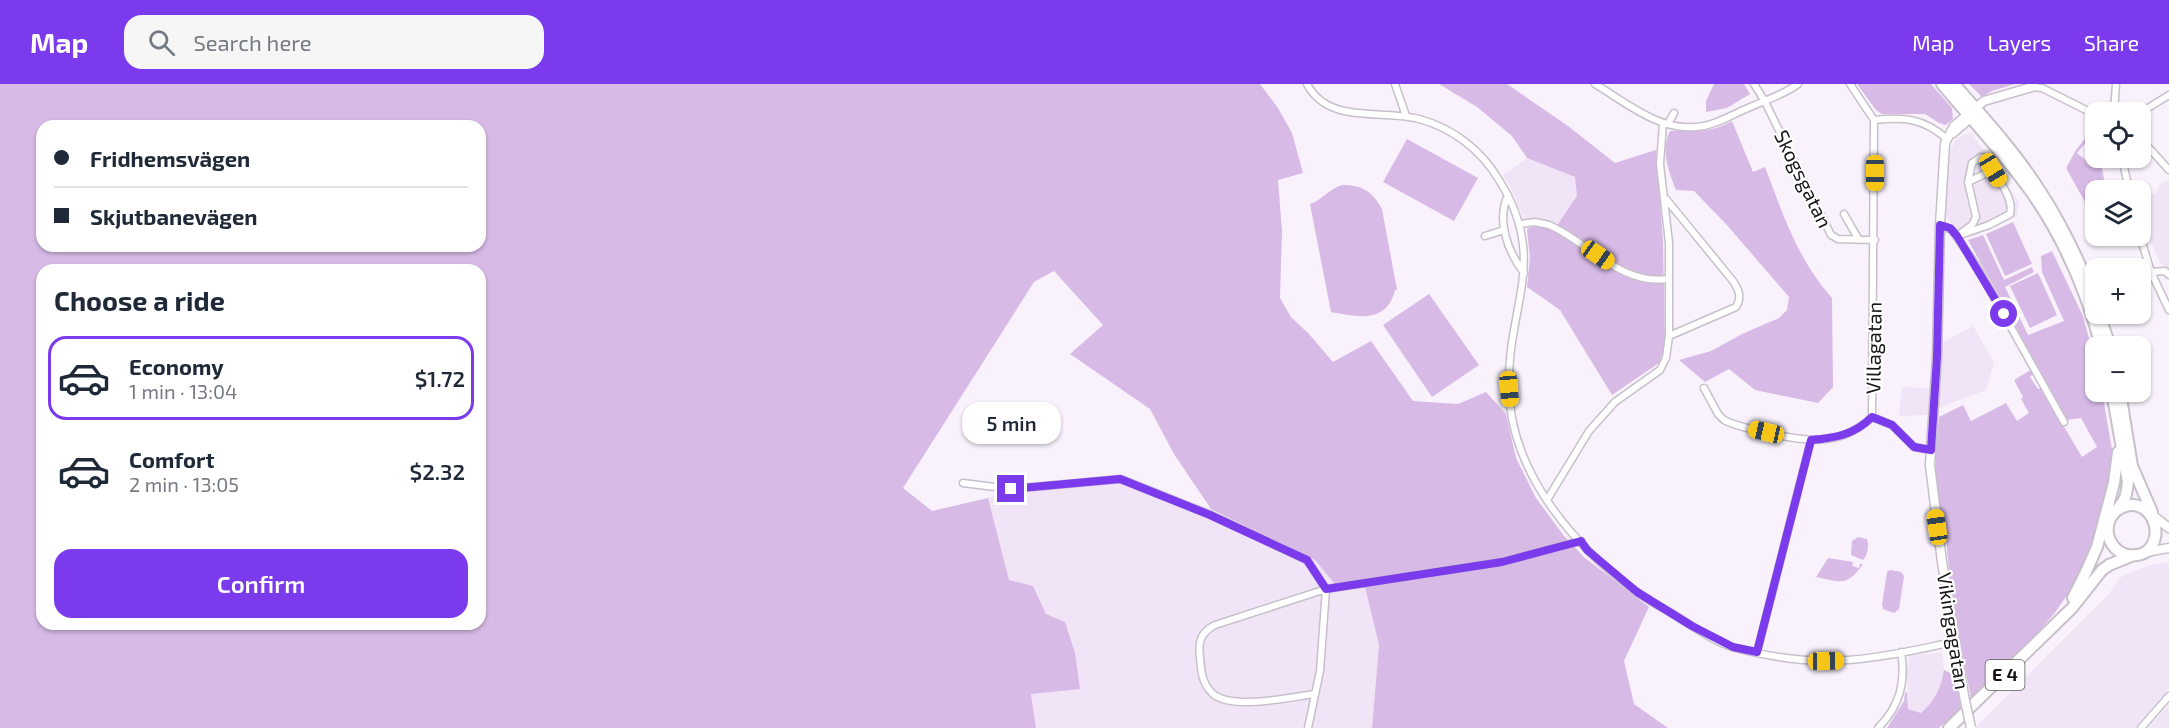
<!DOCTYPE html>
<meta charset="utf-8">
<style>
body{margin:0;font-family:"Exo 2",sans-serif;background:#f6f6f7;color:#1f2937;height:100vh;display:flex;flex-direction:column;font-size:22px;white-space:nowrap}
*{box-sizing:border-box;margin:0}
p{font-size:20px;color:#747a83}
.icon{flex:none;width:33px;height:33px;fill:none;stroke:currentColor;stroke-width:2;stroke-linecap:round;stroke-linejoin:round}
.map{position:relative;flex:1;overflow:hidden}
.side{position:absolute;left:36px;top:180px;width:450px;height:366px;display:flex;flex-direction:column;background:#fff;border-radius:18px;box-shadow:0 2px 4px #0004}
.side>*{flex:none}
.top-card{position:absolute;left:36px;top:36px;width:450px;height:132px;border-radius:18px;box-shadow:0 2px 4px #0004;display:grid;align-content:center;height:132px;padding:0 18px;background:#fff}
.fabs{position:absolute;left:2085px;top:18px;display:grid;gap:12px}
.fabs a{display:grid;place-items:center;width:66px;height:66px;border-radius:12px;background:#fff;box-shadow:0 2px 4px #0004;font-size:30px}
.end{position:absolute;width:27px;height:27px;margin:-14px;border:8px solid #7c3aed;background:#fff;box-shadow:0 0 0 3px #fff}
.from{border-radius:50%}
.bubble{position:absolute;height:42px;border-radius:18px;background:#fff;box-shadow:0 2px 4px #0004;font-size:20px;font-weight:600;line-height:42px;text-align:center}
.car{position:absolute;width:18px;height:36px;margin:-18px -9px;border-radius:8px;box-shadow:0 0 4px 2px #0007;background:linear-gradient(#f5c518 24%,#345 0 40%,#f5c518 0 76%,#345 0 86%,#f5c518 0)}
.top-card b{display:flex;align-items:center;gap:21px;height:57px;font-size:22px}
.top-card b+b{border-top:2px solid #e0e1e3}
.top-card i{width:15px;height:15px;background:#1f2937}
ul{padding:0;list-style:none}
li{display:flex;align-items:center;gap:18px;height:84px;margin:0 12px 9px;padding:0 6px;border:3px solid transparent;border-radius:18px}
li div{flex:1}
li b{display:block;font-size:22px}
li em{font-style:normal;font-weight:600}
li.active{border-color:#7c3aed}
li>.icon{width:54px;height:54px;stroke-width:1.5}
h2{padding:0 18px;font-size:27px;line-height:72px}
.button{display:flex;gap:12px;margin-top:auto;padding:12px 18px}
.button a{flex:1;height:69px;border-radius:18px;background:#7c3aed;color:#fff;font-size:24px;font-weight:600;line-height:69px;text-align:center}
header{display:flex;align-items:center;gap:36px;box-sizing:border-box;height:84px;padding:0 30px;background:#7c3aed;color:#fff}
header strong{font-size:28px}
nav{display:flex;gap:33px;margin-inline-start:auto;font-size:21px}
.search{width:420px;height:54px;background:#f6f6f7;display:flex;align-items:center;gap:15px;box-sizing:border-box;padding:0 21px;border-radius:18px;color:#747a83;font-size:22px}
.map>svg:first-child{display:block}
.built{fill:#f0e4f6}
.green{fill:#d7bae6;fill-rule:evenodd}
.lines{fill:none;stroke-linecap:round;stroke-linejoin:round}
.street-casing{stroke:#c7c0cb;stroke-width:9}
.secondary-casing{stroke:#c7c0cb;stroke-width:11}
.highway-casing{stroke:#c7c0cb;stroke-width:14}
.street{stroke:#fff;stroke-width:6}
.secondary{stroke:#fff;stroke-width:8}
.highway{stroke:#fff;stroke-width:10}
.secondary-bridge-casing{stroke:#c7c0cb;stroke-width:11;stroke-linecap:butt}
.secondary-bridge{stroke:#fff;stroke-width:8}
.route{stroke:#7c3aed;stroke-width:8}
.labels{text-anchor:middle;stroke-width:4.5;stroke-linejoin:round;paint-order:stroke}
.shield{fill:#fff;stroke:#5d5b5e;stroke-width:1.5}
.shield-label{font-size:18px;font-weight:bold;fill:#181519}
.street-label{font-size:20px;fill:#181519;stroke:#fff}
</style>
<header>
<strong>Map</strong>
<div class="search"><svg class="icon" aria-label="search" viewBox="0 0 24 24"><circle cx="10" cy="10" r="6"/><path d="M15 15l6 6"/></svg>Search here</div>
<nav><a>Map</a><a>Layers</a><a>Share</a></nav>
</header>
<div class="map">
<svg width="2169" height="644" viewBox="0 0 2169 644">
<rect width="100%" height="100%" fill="#f9f2fd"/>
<!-- built -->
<path class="built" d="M1971 48 2019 118 2017 133 1970 153 1952 141 1945 130 1950 68 1955 57 1961 52Z
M1527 74 1575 93 1587 116 1560 137 1554 147 1534 142 1527 145 1512 106 1503 91Z
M2169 95V185L2160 179 2146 147 2141 125 2140 116 2155 109 2162 98Z
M1973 242 1994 278 1986 306 1939 324 1941 259Z
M1902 303 1929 304 1928 331 1899 332Z
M1121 395 1211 425 1316 476 1335 500 1364 499 1379 561 1372 644H1036L1031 610 1046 530 1033 502 1009 496 988 414 1011 405Z
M2169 478V605L2134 644H1975L2107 512 2122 492 2150 481Z
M1942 568 1944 586 1942 600 1932 619 1921 629 1908 625 1907 584 1909 572Z
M2169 622V644H2148L2163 627Z"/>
<!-- green -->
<path class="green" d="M0 0H1260L1278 24 1292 49 1303 89 1278 96 1282 147 1280 214 1291 233 1309 250 1333 278 1371 257 1413 317 1458 320 1486 308 1506 330 1516 374 1536 414 1564 452 1585 474 1649 523 1624 577 1634 620 1668 644H1372L1379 561 1364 499 1335 500 1315 476 1211 425 1174 370 1150 325 1070 270 1103 241 1054 187 1034 198 903 404 932 427 988 414 1009 496 1033 502 1046 530 1065 538 1075 569 1080 605 1031 610 1036 644H0ZM42 42H480V162H42ZM42 186H480V540H42Z
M1439 0H1507L1568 42 1615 79 1656 66 1663 157 1665 262 1659 279 1612 311 1560 226 1527 203 1530 174 1527 145 1534 142 1554 146 1577 112 1575 93 1527 74 1512 52 1477 23Z
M1714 0H1744L1750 10 1727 24 1706 28V17Z
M1857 0H1931L1952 24 1953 35 1946 41 1939 39 1925 30H1882L1876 26Z
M1969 0H2015L1992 7 1982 13Z
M1732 37 1753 88 1765 83C1784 133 1797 174 1832 214L1833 303 1818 319 1755 306 1729 285 1705 298 1679 276 1711 267 1742 250 1779 234 1787 226 1789 213 1726 140 1694 107 1676 106C1669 88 1660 66 1670 47 1693 47 1711 49 1732 37Z
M2095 42V50L2094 49 2077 69 2093 82 2099 76 2101 79 2106 106H2096L2095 124 2090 127 2066 84 2076 66Z
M1407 55 1478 94 1454 137 1383 98Z
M1342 101C1362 101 1372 107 1382 125L1397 206H1395C1387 240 1357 233 1331 228L1310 120C1322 116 1329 105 1342 101Z
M2013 138 2032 180 2005 192 1986 150Z
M1983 151 2004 196 2032 183 2034 188 2005 203 2028 251 2064 237 2042 188 2041 172 2052 167 2082 230 2095 275 2096 308H2102L2114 377 2106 441 2079 494 2054 530 2030 557 1971 614C1961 564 1951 515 1947 465 1946 449 1940 435 1938 420 1934 391 1936 362 1939 333L1963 321 1971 337 2006 319 2017 337 2029 329 2021 315 2023 313 2014 296 2029 287 2034 289 2030 293 2038 305 2041 304 2082 373 2097 363 2081 334 2067 336 1968 156Z
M2038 189 2057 231 2030 244 2010 202Z
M1429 210 1479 281 1432 313 1383 241Z
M1858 453 1867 455C1869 461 1868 471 1863 476L1851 471 1852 457Z
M1828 474 1853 478 1852 482 1859 484 1860 480H1863C1847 503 1841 498 1816 493Z
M1890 486 1901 488 1904 492 1899 525 1894 529 1883 525 1882 521 1887 488Z
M1944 586 1956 592 1961 624 1939 644H1887L1904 617 1905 609 1907 608 1908 625 1921 629C1935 617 1941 604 1944 586Z"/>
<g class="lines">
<defs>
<path id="street" d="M1307 0C1328 41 1382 25 1419 35 1453 44 1481 66 1499 96 1550 177 1506 223 1509 306 1511 388 1573 462 1637 508 1649 517 1663 524 1676 532 1694 543 1715 558 1735 564 1770 573 1811 579 1848 576 1883 574 1919 565 1954 558
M1395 0 1406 32
M1595 0C1625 18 1659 47 1696 43 1714 42 1731 31 1748 24 1764 17 1783 11 1798 0
M1754 0 1764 16 1831 151 1838 155 1875 156
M2032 3 2042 4 2096 31
M2114 28 2116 0
M2140 29 2169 11
M1874 36C1905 33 1922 34 1946 54
M1668 40 1674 29
M2140 54 2169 86
M2122 74 2129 106
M1993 86C2000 98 2014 116 2010 130L1989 141 1957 152 1972 141 1976 133 1968 98Z
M1968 98 1972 79 1981 73 1985 74 1993 86
M1508 111C1496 137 1508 168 1524 189
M1666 115 1733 197C1739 206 1742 213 1736 223L1669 252
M1844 130 1859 156
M1520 140 1535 138 1549 141C1590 159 1619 201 1668 195
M1940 141 1952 146 1976 181 2064 338
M1485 152 1504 146
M2140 152 2151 188 2169 226
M2151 188 2165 187 2169 191
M1704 304 1718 330 1724 336C1735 342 1748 344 1760 347 1800 357 1839 365 1872 333L1874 36 1850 0
M1872 333 1892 341 1914 363 1931 366
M963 399 1011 405 1121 395 1211 431 1307 476 1326 505
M1547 416 1589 347 1615 318 1660 286 1666 274 1669 252V159L1660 80 1663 39
M1757 568 1811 356
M1315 610C1290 613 1231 627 1212 609 1202 599 1201 587 1200 574 1198 558 1200 549 1215 541L1326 505 1501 478 1581 457
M1308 644 1320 587 1326 505
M1878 644C1900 622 1906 598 1901 568
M2141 644 2169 612"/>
<path id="secondary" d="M1953 49 1975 30
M2155 433 2169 444
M2146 468 2169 464
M1964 612 1942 478 1930 381 1937 273 1940 141 1945 59 1954 42 1984 17 2032 3 2034 0"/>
<path id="highway" d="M1942 0C1972 36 2005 71 2032 109 2064 155 2087 209 2101 262
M1954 0C1984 34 2016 69 2040 107 2063 142 2080 179 2096 218
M2099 230 2110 262
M2112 308 2128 398C2127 404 2127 410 2124 416 2120 423 2114 428 2110 435 2104 448 2110 464 2124 470 2131 472 2139 472 2146 468 2169 450 2147 405 2116 427
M2120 308 2132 382 2152 428
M2073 514 2086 488 2097 463 2114 399 2118 368
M1949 644 2072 524 2102 486 2109 481 2131 472"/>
</defs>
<!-- street casing -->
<use href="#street" class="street-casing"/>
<!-- secondary casing -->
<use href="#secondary" class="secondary-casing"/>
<!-- highway casing -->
<use href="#highway" class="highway-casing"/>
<!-- street -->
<use href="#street" class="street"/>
<!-- secondary -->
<use href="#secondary" class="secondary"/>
<!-- highway -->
<use href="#highway" class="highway"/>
<defs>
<path id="secondary-bridge" d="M1964 612 1971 644"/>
</defs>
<!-- secondary-bridge casing -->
<use href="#secondary-bridge" class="secondary-bridge-casing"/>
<!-- secondary-bridge -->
<use href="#secondary-bridge" class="secondary-bridge"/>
</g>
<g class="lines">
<!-- route -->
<path class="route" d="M1011 405 1120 395 1210 431 1307 476 1326 505 1502 478 1581 457 1587 466 1637 508 1692 542 1733 563 1757 568 1811 356C1835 354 1854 351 1872 333L1892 341 1914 363 1931 366 1937 273 1940 141 1950 144 1957 152 2004 230"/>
</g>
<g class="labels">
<!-- shield labels -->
<rect class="shield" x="1985.5" y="576" width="39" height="30" rx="4.5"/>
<g class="shield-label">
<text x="2005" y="597">E 4</text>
</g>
<!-- street labels -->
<g class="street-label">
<text transform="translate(1803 95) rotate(64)" y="7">Skogsgatan</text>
<text transform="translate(1874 264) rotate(-89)" y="7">Villagatan</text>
<text transform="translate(1953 547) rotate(81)" y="7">Vikingagatan</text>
</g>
</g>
</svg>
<div class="fabs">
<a><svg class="icon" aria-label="locate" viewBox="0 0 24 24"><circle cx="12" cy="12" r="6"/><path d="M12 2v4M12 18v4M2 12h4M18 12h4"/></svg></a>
<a><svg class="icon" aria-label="layers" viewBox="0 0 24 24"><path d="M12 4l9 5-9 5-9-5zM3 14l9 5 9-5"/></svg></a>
<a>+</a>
<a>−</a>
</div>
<i class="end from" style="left:2004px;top:230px"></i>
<i class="end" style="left:1011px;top:405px"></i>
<div class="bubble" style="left:962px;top:318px;width:99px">5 min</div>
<i class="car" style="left:1993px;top:86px;rotate:149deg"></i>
<i class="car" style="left:1875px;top:89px;rotate:180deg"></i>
<i class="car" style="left:1598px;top:171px;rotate:125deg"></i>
<i class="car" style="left:1509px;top:305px;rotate:175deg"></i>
<i class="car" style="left:1766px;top:348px;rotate:283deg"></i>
<i class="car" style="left:1937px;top:443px;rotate:352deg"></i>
<i class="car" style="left:1826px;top:577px;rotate:89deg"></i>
<div class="top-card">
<b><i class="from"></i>Fridhemsvägen</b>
<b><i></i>Skjutbanevägen</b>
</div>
<section class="side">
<h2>Choose a ride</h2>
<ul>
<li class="active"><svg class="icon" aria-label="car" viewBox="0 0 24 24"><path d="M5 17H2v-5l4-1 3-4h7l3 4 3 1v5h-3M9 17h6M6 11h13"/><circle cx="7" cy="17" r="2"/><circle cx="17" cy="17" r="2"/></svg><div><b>Economy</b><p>1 min · 13:04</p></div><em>$1.72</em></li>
<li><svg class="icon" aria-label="car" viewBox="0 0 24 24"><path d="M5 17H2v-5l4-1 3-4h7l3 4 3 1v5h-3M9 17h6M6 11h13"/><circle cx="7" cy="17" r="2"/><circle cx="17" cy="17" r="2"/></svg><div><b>Comfort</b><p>2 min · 13:05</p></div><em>$2.32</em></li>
</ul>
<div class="button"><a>Confirm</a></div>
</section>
</div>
